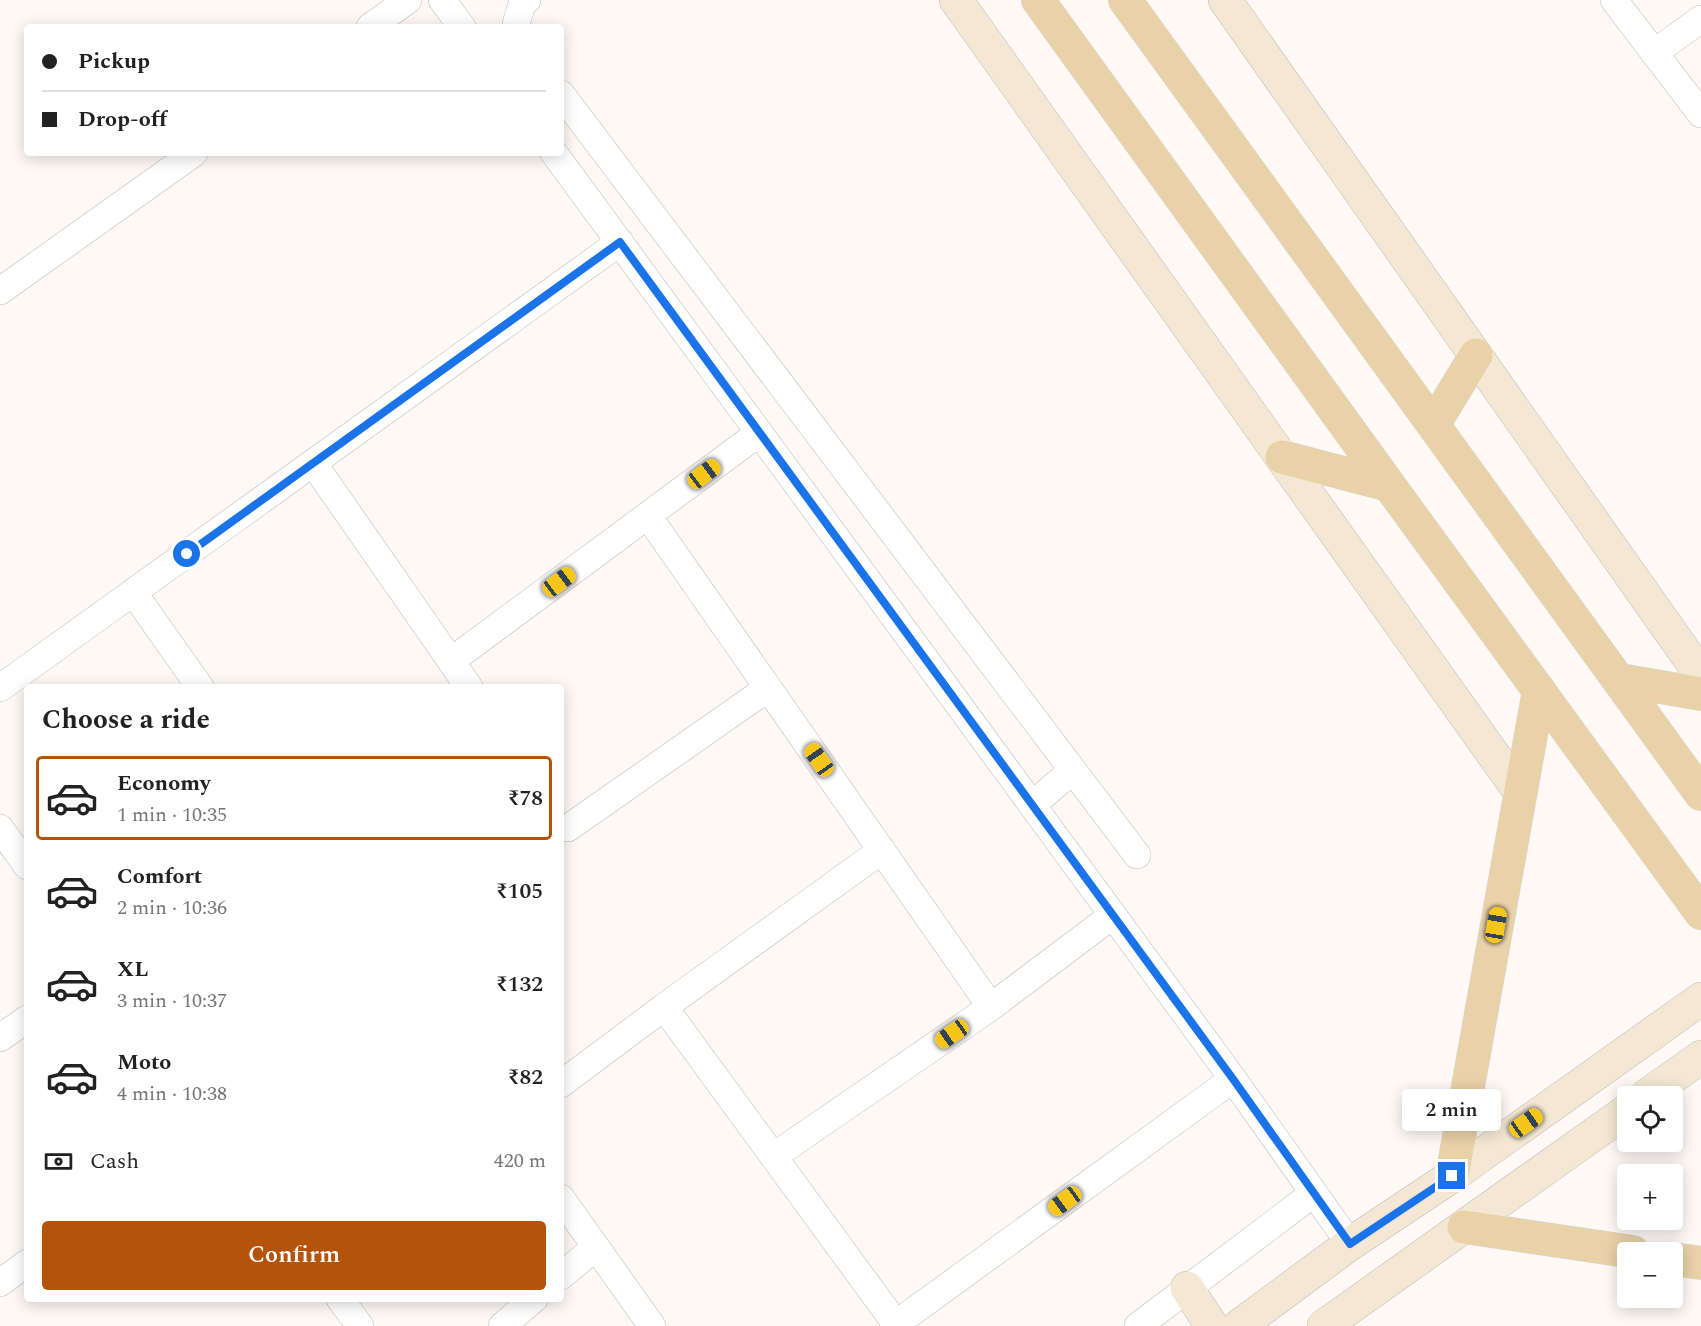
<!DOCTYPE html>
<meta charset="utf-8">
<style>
body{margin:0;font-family:Spectral,serif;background:#f6f6f6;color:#222;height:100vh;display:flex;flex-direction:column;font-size:22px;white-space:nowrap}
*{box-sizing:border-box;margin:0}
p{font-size:20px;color:#767676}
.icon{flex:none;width:33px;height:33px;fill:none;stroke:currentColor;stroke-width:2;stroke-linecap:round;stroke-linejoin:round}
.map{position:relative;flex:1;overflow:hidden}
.side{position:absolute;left:24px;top:684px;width:540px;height:618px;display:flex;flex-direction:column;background:#fff;border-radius:6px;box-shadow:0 3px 15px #0003}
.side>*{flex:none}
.hud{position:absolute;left:24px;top:24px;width:540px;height:132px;border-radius:6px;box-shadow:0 3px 15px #0003;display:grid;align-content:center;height:132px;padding:0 18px;background:#fff}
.fabs{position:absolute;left:1617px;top:1086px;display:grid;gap:12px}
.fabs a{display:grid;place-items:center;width:66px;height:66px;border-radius:6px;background:#fff;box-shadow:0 3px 15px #0003;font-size:30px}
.end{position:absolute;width:27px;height:27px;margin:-14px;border:8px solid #1a73e8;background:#fff;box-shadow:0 0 0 3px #fff}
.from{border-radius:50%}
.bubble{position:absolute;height:42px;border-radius:6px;background:#fff;box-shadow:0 3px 15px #0003;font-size:20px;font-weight:600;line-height:42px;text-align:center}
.car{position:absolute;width:18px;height:36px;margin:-18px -9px;border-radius:8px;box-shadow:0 0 4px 2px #0007;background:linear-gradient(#f5c518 24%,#345 0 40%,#f5c518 0 76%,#345 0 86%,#f5c518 0)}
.hud b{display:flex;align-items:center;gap:21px;height:57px;font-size:22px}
.hud b+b{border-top:2px solid #e0e0e0}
.hud i{width:15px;height:15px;background:#222}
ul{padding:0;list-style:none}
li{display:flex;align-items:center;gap:18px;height:84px;margin:0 12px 9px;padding:0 6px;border:3px solid transparent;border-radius:6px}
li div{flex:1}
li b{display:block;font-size:22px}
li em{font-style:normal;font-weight:600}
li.selected{border-color:#b45309}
li>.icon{width:54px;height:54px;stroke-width:1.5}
h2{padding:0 18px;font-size:27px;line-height:72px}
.pay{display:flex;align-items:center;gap:15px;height:66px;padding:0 18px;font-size:22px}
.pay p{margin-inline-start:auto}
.primary-button{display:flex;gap:12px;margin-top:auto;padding:12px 18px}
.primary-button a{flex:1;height:69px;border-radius:6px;background:#b45309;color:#fff;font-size:24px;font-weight:600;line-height:69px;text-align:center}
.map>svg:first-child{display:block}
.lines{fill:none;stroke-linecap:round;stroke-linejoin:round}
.street-casing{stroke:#c2b7ae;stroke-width:28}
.secondary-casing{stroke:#c2b7ae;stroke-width:34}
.primary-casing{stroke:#d8d7d6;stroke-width:34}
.street{stroke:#fff;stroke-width:27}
.secondary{stroke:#f4e8d4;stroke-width:33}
.primary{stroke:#e9d1a8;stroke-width:33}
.route{stroke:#1a73e8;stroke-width:8}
</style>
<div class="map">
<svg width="1701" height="1326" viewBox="0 0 1701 1326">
<rect width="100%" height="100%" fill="#fef9f5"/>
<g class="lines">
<defs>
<path id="street" d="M442 0 462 27
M1614 0 1701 114
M370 27 408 0
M517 27 516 24 522 4 527 0
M1654 53 1701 19
M561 94 1137 855
M554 153 1233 1079 1350 1244
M0 291 194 153
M313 463 469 687
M648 516 991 1007 774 1156
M133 592 200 687
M451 661 759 433
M0 688 620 242
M1032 805 1073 770
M0 828 27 866
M568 828 768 688
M664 1007 882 850
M991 1007 1113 915
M0 1038 27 1019
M561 1084 664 1007 896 1324
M561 1198 652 1326
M561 1276 596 1247
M0 1283 27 1263
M340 1299 360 1326
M502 1326 534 1299
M893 1326 1233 1079
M1138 1326 1314 1193"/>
<path id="secondary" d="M956 0 1520 792
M1225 0 1701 675
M1646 1096 1701 1057
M1187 1288 1212 1326
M1239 1326 1350 1244 1452 1176 1701 999
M1324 1326 1628 1110"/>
<path id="primary" d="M1038 0 1389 485 1701 913
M1125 0 1701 794
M1434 424 1476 355
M1282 457 1389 485
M1620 680 1701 694
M1452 1176 1539 690
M1464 1227 1633 1252
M1672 1259 1701 1263"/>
</defs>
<!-- street casing -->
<use href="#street" class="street-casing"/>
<!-- secondary casing -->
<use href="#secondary" class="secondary-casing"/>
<!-- primary casing -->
<use href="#primary" class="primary-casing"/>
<!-- street -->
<use href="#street" class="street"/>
<!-- secondary -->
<use href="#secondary" class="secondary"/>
<!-- primary -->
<use href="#primary" class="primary"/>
</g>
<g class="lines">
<!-- route -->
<path class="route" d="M187 554 620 242 1233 1079 1350 1244 1452 1176"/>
</g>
</svg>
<div class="fabs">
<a><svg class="icon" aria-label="locate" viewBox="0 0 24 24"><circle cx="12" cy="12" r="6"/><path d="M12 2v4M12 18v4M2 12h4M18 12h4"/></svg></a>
<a>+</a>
<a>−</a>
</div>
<i class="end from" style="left:187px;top:554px"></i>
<i class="end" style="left:1452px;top:1176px"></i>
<div class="bubble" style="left:1402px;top:1089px;width:99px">2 min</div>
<i class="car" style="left:704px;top:474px;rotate:53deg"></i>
<i class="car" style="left:559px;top:582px;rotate:53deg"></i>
<i class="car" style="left:819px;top:760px;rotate:325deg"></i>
<i class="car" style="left:1496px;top:925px;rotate:10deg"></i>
<i class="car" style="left:952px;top:1034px;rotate:235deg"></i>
<i class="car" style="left:1526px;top:1123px;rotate:55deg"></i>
<i class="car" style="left:1065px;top:1201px;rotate:234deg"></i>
<div class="hud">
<b><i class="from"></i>Pickup</b>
<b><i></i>Drop-off</b>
</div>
<section class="side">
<h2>Choose a ride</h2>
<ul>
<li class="selected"><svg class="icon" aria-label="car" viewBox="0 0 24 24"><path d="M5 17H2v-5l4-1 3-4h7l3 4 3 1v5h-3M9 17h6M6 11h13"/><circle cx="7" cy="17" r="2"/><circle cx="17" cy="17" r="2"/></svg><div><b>Economy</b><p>1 min · 10:35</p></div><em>₹78</em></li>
<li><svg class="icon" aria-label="car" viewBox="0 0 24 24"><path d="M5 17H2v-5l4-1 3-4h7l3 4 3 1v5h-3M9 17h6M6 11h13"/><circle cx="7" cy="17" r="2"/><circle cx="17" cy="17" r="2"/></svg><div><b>Comfort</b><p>2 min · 10:36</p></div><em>₹105</em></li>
<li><svg class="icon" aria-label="car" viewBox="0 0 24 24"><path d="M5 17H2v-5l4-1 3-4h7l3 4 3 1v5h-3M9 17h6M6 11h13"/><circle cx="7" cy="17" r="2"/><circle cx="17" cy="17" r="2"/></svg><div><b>XL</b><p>3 min · 10:37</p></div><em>₹132</em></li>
<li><svg class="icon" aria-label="car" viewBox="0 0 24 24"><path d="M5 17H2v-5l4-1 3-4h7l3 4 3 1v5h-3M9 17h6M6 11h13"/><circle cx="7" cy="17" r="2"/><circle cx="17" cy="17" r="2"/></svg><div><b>Moto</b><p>4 min · 10:38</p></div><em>₹82</em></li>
</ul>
<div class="pay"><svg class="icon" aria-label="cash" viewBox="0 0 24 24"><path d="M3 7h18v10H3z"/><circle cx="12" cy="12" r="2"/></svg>Cash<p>420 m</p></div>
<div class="primary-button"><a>Confirm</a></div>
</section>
</div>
